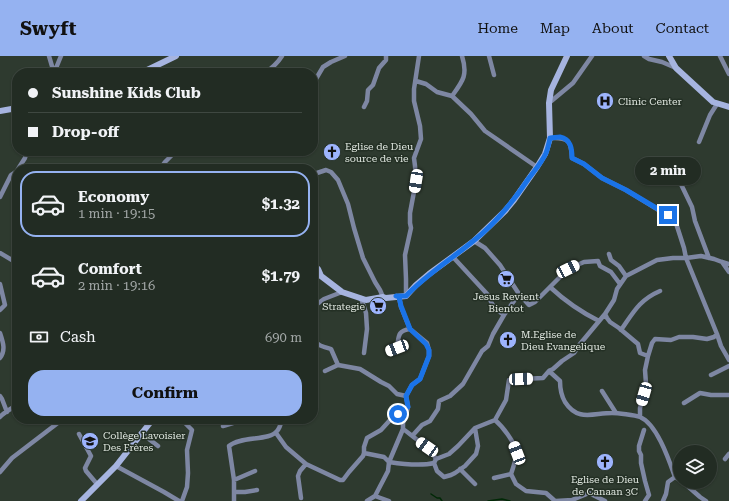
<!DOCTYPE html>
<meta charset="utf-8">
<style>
body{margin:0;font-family:"Roboto Serif",serif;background:#2a342b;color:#f1f3f6;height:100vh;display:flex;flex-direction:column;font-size:15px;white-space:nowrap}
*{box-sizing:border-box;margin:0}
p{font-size:13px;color:#a2a7a6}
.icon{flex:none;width:22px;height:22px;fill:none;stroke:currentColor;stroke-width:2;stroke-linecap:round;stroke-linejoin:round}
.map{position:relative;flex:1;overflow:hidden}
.side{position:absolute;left:12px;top:108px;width:306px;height:260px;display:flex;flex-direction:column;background:#222c23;border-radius:16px;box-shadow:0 1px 3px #0004,0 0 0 1px #3f4841}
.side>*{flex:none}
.guide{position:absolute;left:12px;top:12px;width:306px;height:88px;border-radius:16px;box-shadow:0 1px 3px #0004,0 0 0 1px #3f4841;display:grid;align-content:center;height:88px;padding:0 16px;background:#222c23}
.tools{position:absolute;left:673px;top:389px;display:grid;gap:8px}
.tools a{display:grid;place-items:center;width:44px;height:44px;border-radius:50%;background:#222c23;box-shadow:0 1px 3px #0004,0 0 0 1px #3f4841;font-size:20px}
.end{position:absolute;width:18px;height:18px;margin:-9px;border:5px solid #1a73e8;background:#fff;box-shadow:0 0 0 2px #fff}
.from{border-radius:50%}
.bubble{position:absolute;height:28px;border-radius:14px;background:#222c23;box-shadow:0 1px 3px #0004,0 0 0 1px #3f4841;font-size:13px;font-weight:700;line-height:28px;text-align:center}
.car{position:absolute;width:12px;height:24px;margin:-12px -6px;border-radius:5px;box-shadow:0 0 3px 1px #0007;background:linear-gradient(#fff 24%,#345 0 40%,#fff 0 76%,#345 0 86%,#fff 0)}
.guide b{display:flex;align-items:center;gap:14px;height:38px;font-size:15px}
.guide b+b{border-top:1px solid #3f4841}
.guide i{width:10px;height:10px;background:#f1f3f6}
ul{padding:7px 0 0;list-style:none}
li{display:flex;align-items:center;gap:12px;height:66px;margin:0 8px 6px;padding:0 8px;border:2px solid transparent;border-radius:16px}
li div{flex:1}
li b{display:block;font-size:15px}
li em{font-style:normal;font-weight:700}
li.current{border-color:#95b2f1}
li>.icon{width:36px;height:36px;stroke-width:1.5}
.pay{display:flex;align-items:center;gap:10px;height:44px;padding:0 16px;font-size:15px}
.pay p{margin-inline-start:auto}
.cta{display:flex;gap:8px;margin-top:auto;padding:8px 16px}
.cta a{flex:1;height:46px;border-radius:16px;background:#95b2f1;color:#111;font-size:16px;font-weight:700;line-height:46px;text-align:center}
header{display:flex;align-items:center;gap:24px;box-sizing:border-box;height:56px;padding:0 20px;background:#95b2f1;color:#111}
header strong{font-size:19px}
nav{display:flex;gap:22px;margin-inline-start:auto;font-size:14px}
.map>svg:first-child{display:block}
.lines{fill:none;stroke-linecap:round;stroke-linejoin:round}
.stream{stroke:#002906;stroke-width:1.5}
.street{stroke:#7e87a3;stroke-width:4.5}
.secondary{stroke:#a6b4e0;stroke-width:6}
.route{stroke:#1a73e8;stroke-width:5}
.labels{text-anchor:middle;stroke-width:3;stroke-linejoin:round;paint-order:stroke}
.poi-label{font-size:10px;fill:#e0e7e0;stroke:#243025;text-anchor:start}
</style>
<header>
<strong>Swyft</strong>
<nav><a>Home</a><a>Map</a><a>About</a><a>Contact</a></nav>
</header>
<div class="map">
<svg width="729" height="445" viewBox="0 0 729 445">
<rect width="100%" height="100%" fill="#2e3a2f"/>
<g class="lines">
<!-- stream -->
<path class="stream" d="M431 438 437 442H440L442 445
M488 445 502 443 510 445"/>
<!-- street -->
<path class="street" d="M49 0 54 17
M462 0C468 19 463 25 452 40L471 58 485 75 537 111
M489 0 494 19
M644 0 649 3 662 6 676 12
M720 0 729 18
M54 17 61 0
M265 17C272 12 277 8 282 0
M416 25 426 28 437 36 452 40
M313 28 323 11 331 6 345 0
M549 47 573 27 592 0
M364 51 367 45 368 34 373 29 379 12 386 4V0
M550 82C569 81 571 85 572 102L584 108 602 122 626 134 675 164 684 192 686 202 717 278 721 290 729 304
M699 86 710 59 717 48
M18 113 25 102 27 95
M160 113 165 106 176 95
M313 119 317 117 326 114 331 116 338 124 348 148 354 172 363 202 375 226 380 234 383 241
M678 122 692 151 695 165 709 202
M0 141 11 119 17 115
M0 197 17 207
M609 198 611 204 619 210 626 220
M453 201 489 240C492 251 495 252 504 259
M722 206 729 216
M0 228 5 249 0 254
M550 231C565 245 581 256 599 265
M519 238 529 249 535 246 568 213 584 206 598 205 600 210 611 216 620 228
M406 240V223L405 199 411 172 410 167V157L416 125 415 110 414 102 421 83 420 70 414 45V33L419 0
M361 242 366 257 367 273 364 297
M313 251 324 243 342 236
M605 258 607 262 610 266 619 272 638 288 640 297 648 300 645 314 646 328 644 338 640 352V361
M621 274C633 257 639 244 660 235
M0 277C3 286 6 294 0 302
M313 279C318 292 320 289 331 293L338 309
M389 295 397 292C399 280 397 275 410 273
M648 300 652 287 655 283 671 284 679 281H693L707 283 714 281 717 278
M325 315 338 309 360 313 381 326 389 330 397 338 406 340 412 329 420 323 429 300V294L427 287 410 273 401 251 399 241 396 240
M549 315 560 325C560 333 561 339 565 346 578 366 593 357 612 357 617 357 635 359 640 361 657 368 669 404 675 421L680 424
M711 319 729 310
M602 335 616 357
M0 340 2 343 7 356
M684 347 700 337 711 339H729
M0 361C3 357 12 352 17 349
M181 363 192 374 187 394 188 417 187 431 182 445
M495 364C502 370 515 386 516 396 517 401 513 412 511 418L516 428 526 435 546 437 555 445
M223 370 233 367 234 363
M403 373C409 377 413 381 419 385 426 391 432 395 436 403
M644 374 639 390V395L641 399V407L645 425 649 439 645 445
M141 377 158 390
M276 377 286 391 306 408 340 424H343L349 416 363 400 364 397V391L367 382 381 374 391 363 408 351
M79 378 91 400 85 412 86 415 97 428
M413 379 422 369 430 365 438 353 439 345 450 340 463 328 482 295 488 290 493 278 504 259 519 238 500 209 485 192 474 185
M364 397 384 401 389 406 403 373V367L406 359 408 351 406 340
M725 403 729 398
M434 407 437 415 444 421 451 419 455 417 465 410 476 398 478 390 475 372
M116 410 164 436 179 445
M460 413 475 428
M0 416 12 402 63 363
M494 422 511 418
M234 424 255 415
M683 426 700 441 706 445
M234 436H245L257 434
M375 440 389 445
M301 442 298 420 300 415 306 408
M234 445V424L229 390C240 380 270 385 277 375 280 372 281 367 282 363
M367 445 375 440 388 415 389 406C402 408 422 410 434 407L436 403 449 398 458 390 475 372 495 364 506 344 509 324 521 323 543 322 549 315 553 313 562 305 574 297 580 288 605 258 614 244 617 233 626 220 657 204 673 202H686L701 200 714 203 722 206 729 208
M556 445 572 444 589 437 605 445
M663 445 666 438 668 426 675 421"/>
<!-- secondary -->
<path class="secondary" d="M669 0 676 12 713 46 729 51
M141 17 176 0
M0 55 17 52
M313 208 318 213 321 220 342 236 366 244 383 241 386 242 406 240 416 229 429 218 474 185 505 155 514 144 537 111 545 98 550 82 549 47 551 34 567 0
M81 445 116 410 153 363"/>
</g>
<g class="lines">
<!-- route -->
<path class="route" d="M398 358 408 351 406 340 412 329 420 323 429 300V294L426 288 410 273 401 250 399 241 396 240H406C426 219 450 204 472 186 495 168 513 146 529 122 535 114 542 106 546 97 548 92 549 87 550 82 553 82 557 81 560 81 571 83 572 93 572 102L584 108 602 122 626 134 668 159"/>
</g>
<!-- icons -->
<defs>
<symbol id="hospital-disc" viewBox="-11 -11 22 22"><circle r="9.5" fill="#9db4fd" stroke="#243025"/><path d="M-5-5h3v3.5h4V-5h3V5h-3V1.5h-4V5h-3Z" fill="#111"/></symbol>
<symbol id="church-disc" viewBox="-11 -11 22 22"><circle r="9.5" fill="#9db4fd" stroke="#243025"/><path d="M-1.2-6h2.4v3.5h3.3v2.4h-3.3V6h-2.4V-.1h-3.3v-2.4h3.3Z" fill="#111"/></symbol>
<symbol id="supermarket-disc" viewBox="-11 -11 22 22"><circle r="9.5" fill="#9db4fd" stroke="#243025"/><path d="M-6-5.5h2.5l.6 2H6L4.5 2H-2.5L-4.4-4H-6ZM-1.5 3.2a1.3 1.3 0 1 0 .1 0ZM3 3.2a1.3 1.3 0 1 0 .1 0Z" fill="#111"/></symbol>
<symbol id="school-disc" viewBox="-11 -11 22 22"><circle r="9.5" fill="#9db4fd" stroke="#243025"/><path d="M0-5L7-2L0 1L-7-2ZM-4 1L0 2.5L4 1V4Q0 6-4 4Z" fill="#111"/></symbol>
</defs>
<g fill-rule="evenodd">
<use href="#hospital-disc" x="595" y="35" width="20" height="20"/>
<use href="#church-disc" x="322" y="86" width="20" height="20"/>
<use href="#supermarket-disc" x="496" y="213" width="20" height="20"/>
<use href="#supermarket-disc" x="368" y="240" width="20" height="20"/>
<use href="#church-disc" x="498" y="274" width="20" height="20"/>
<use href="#school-disc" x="80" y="375" width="20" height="20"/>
<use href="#church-disc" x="595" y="396" width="20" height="20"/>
</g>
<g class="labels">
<!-- poi labels -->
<g class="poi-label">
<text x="618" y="49">Clinic Center</text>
<text x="345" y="94">Eglise de Dieu<tspan x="345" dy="12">source de vie</tspan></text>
<text x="506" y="244" text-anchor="middle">Jesus Revient<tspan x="506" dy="12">Bientot</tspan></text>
<text x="365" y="254" text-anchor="end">Strategie</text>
<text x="521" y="282">M.Eglise de<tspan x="521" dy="12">Dieu Evangelique</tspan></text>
<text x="103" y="383">Collège Lavoisier<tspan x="103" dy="12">Des Frères</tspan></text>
<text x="605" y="427" text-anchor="middle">Eglise de Dieu<tspan x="605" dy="12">de Canaan 3C</tspan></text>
</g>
</g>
</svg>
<div class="tools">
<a><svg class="icon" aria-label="layers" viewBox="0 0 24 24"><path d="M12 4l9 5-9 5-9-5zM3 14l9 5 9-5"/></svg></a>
</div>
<i class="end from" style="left:398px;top:358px"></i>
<i class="end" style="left:668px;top:159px"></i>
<div class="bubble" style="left:635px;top:101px;width:66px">2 min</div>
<i class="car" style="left:416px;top:125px;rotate:189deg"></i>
<i class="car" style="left:568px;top:213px;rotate:64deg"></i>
<i class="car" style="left:397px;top:292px;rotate:249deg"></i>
<i class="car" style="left:521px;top:323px;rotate:88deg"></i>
<i class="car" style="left:644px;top:338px;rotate:196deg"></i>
<i class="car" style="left:427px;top:391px;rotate:305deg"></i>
<i class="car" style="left:517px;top:397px;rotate:339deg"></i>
<div class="guide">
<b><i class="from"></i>Sunshine Kids Club</b>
<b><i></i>Drop-off</b>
</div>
<section class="side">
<ul>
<li class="current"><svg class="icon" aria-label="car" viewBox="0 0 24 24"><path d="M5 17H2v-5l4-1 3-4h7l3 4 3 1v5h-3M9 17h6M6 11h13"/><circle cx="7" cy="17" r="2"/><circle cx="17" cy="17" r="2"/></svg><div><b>Economy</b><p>1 min · 19:15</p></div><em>$1.32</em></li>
<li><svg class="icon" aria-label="car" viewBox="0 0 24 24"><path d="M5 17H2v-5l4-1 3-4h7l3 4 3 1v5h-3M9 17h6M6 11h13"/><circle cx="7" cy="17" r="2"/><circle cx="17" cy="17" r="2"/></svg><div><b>Comfort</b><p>2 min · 19:16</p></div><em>$1.79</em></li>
</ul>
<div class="pay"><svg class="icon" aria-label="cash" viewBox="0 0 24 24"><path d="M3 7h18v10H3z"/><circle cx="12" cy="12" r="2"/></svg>Cash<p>690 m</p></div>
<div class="cta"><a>Confirm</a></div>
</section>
</div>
